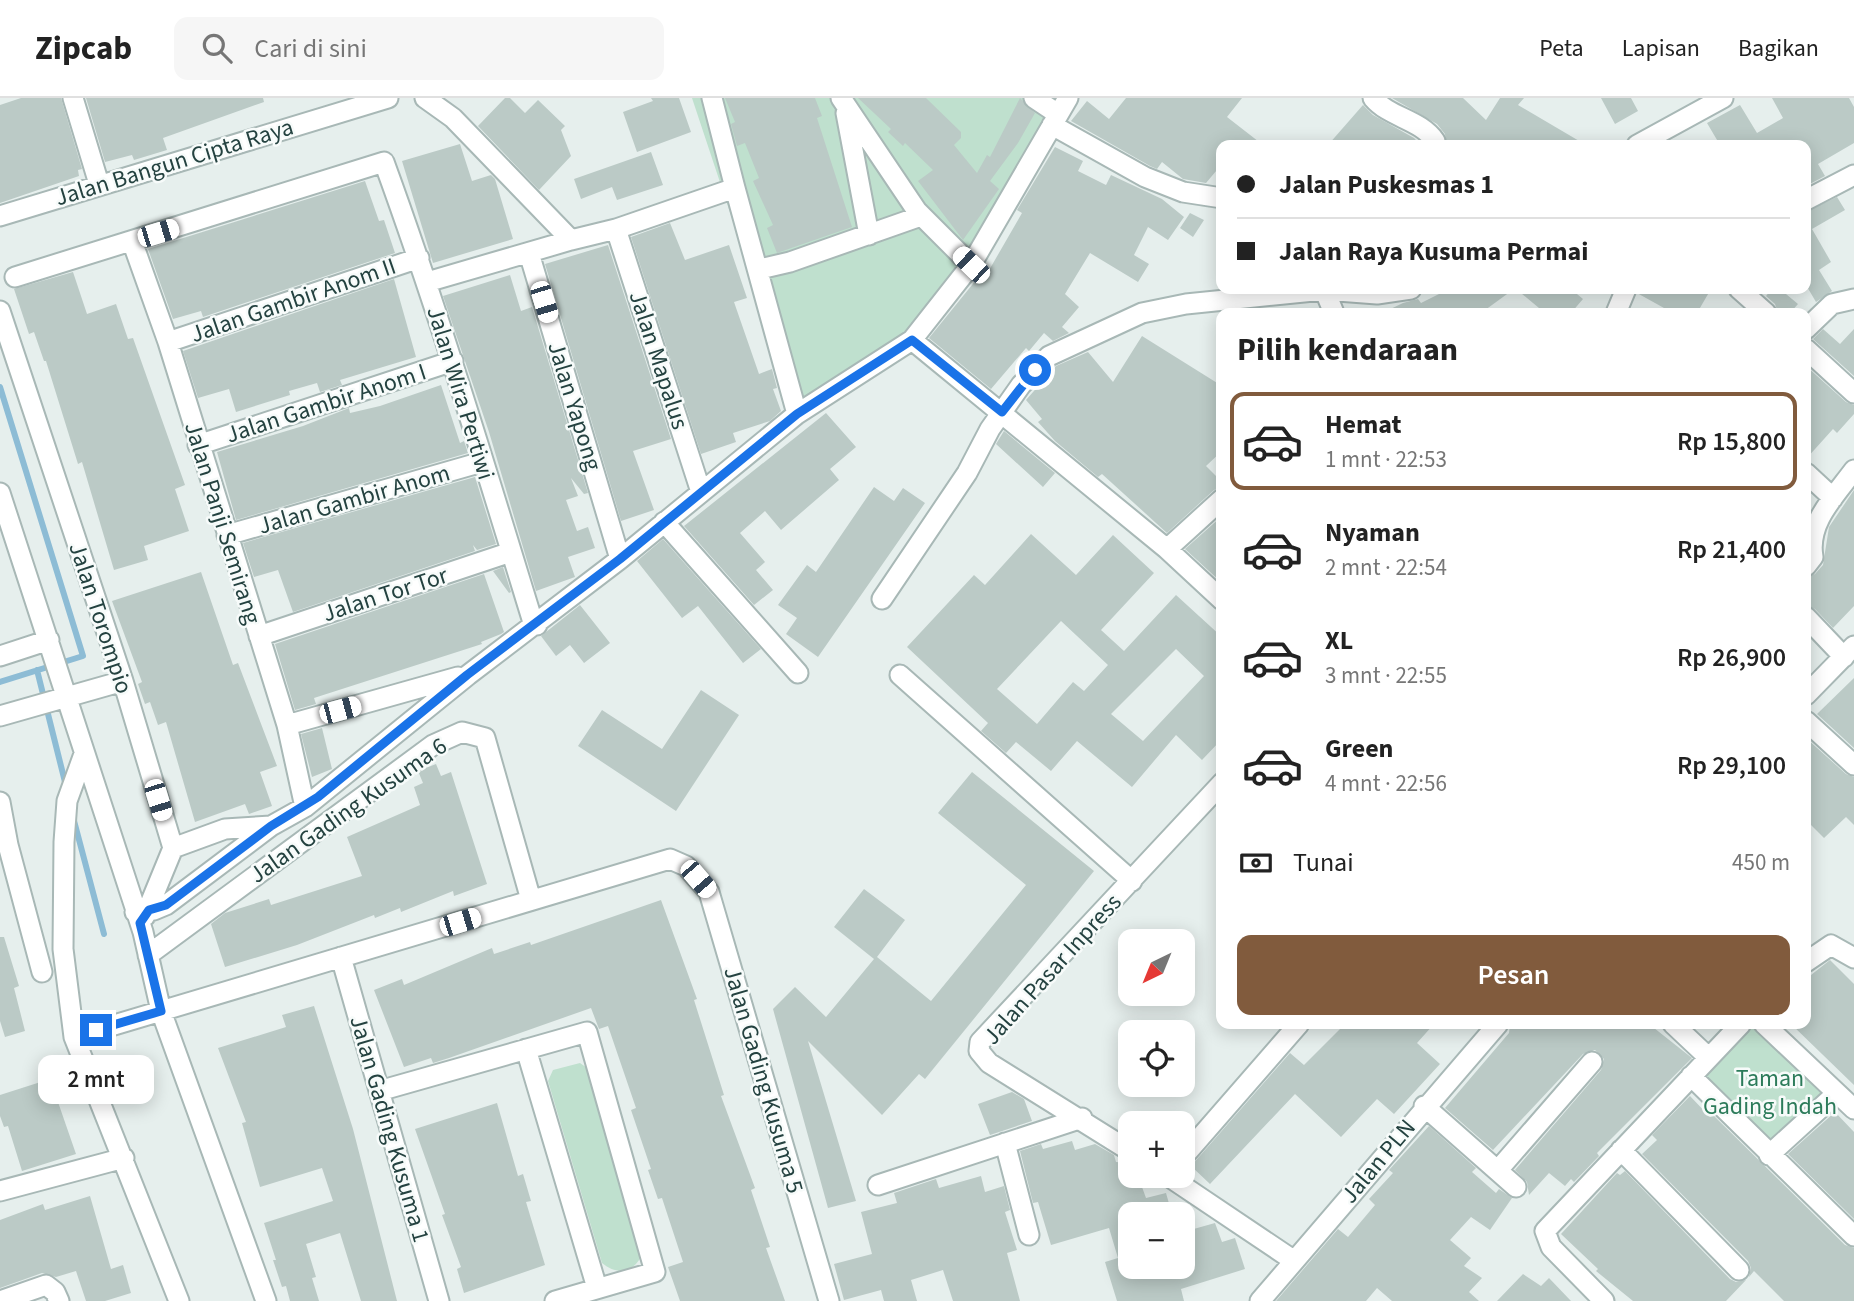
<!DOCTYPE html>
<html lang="id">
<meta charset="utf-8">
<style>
body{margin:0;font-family:"Source Sans 3",sans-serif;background:#f6f6f6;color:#222;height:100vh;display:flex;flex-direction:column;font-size:26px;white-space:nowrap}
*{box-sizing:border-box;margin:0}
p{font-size:23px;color:#767676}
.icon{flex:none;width:38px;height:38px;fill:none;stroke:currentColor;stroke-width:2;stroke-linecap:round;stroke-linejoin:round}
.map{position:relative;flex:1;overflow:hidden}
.side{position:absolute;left:1216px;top:210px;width:595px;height:721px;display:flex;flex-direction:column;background:#fff;border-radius:14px;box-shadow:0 4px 18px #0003}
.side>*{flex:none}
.top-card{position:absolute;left:1216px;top:42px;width:595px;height:154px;border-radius:14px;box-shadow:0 4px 18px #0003;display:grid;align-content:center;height:154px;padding:0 21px;background:#fff}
.needle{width:46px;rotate:223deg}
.buttons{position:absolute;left:1118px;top:831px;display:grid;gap:14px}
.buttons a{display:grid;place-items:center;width:77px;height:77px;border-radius:14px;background:#fff;box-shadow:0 4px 18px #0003;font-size:35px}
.end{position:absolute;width:32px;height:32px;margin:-16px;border:9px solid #1a73e8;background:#fff;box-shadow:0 0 0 4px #fff}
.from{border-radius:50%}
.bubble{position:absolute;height:49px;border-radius:14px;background:#fff;box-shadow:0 4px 18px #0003;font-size:23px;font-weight:600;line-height:49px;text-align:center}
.car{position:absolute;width:21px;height:42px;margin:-21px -10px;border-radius:9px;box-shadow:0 0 5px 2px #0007;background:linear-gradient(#fff 24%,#345 0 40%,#fff 0 76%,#345 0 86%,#fff 0)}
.top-card b{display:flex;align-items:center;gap:24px;height:66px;font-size:26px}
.top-card b+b{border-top:2px solid #e0e0e0}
.top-card i{width:18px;height:18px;background:#222}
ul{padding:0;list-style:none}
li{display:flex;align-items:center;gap:21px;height:98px;margin:0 14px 10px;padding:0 7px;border:4px solid transparent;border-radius:14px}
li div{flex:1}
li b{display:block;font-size:26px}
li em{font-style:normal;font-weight:600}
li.active{border-color:#815b3d}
li>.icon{width:63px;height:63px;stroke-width:1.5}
h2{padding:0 21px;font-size:32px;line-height:84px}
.pay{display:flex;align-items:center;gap:18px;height:77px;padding:0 21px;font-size:26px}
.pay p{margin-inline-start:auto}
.action{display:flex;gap:14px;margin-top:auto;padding:14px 21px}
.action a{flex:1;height:80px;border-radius:14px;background:#815b3d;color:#fff;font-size:28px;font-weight:600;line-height:80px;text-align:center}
header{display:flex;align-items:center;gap:42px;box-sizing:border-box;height:98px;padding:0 35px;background:#fff;border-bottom:2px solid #e0e0e0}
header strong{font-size:33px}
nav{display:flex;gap:38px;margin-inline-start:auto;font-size:24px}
.search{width:490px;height:63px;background:#f6f6f6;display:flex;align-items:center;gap:18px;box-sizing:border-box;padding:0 24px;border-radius:14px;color:#767676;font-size:26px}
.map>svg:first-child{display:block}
.green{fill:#bfe0ce}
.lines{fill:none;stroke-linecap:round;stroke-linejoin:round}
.stream{stroke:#8dbcd5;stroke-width:6}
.building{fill:#bbcac6;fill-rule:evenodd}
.minor-casing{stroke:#a8b8b6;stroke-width:23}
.minor{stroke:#fff;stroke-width:19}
.route{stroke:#1a73e8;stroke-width:9}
.labels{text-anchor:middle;stroke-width:5;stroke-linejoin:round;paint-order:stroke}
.street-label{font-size:24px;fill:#244240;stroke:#f7fbfa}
.park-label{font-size:24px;fill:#2c7b5a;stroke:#f7fbfa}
</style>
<header>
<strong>Zipcab</strong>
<div class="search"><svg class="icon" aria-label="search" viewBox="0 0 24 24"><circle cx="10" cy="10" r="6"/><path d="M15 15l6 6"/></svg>Cari di sini</div>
<nav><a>Peta</a><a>Lapisan</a><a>Bagikan</a></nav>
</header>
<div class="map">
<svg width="1854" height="1203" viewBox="0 0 1854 1203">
<rect width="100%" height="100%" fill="#e6efed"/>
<!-- green -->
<path class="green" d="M692 0H1027L1052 27 912 242 797 316Z
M1754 926 1827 995 1769 1049 1701 977Z
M580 965 590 972 643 1155C634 1175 618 1178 602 1165L548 983 553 972Z"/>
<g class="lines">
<!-- stream -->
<path class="stream" d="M0 289 83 558 0 584
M37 572 66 688
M73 719 104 836"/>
</g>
<!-- building -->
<path class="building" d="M21 0H61L82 71 78 72 79 78 0 105V7Z
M86 0H263L264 4 163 40 167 52 134 62 132 57 105 64Z
M505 0H510L525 15 538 2 565 28 561 32 571 58 539 92 478 28Z
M651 0H679L691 34 637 54 623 14 653 3Z
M725 0H815L822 18 817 20 852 129 777 155 767 130 773 127 753 83 759 80 745 45 737 48 731 26 735 24Z
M858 0H926L961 34V40L954 47 977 75 987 57 990 59 1020 0 1035 15 1018 45 990 83 999 91 963 142 918 83 933 72 905 45 903 48 888 34 891 31Z
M1126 0H1242L1227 19 1263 47H1222V66L1206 85 1183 81 1162 64 1157 71 1150 68 1071 23 1087 3 1109 21Z
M1392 0H1463L1486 22 1500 0H1524L1518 7 1586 47H1446L1445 36 1437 26Z
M1601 0H1631L1638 13 1615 26Z
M1772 0H1849L1854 9V45L1818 66 1825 78 1806 88V47H1720L1707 25 1740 7 1757 35 1783 20Z
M1363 7 1373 17 1414 40 1421 47H1328Z
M460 46 472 83 491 77 495 81 513 141 433 165 402 63Z
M1055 49 1083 63 1078 73 1106 87 1111 77 1162 101 1184 119 1168 142 1148 129 1134 157 1149 166 1138 184 1090 155 1065 196 1079 209 1062 229 1069 235 1053 243 1044 235 1029 253 1026 250 991 291 929 240 985 171 988 174 1022 115 1017 112Z
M651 54 663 87 617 102 612 89 581 101 574 81Z
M365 83 379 123 384 122 395 155 203 219 201 213 173 221 148 151Z
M1837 99 1845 112 1812 131 1831 164 1819 172 1832 193 1816 204 1806 187V114Z
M1190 115 1204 122 1193 139 1180 130Z
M670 125 685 162 729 147 747 200 734 204 759 276 772 271 777 290 773 291 781 313 770 323 733 335 736 344 701 356 631 139Z
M608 147 671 341 633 353 654 412 621 423 545 166Z
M73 174 87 216 116 206 128 241 133 240 185 387 175 391 189 433 144 448 148 462 114 472 82 364 78 366 46 263H44L34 234 29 236 14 191Z
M510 177 521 213 532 209 588 395 584 396 571 380 578 398 566 402 577 433 588 429 595 450 568 459 575 479 536 493 489 334 443 198Z
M394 181 416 259 340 282 342 287 320 294 317 285 289 293 290 297 236 314 229 291 198 300 183 253Z
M1449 191H1514L1481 215H1382L1403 205 1418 201 1421 205Z
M1516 191H1571L1583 201 1571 215H1545Z
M1638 191H1711L1697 215H1673L1637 195Z
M1772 191H1780L1798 206 1790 215H1778L1775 206 1766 198Z
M1823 231 1840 246 1854 231V278L1813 241Z
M1142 238 1222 288V353L1206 368 1222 384V389L1214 392 1167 435 1102 376 1098 379 1055 343 1038 324 1042 321 1026 302 1056 268 1088 254 1113 284Z
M1806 268 1846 304 1854 307V316L1837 335 1833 331 1806 361Z
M441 287 460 345 464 343 468 355 236 422 217 354 303 328 349 310 350 315 380 308Z
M826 315 856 349 830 371 839 382 781 432 765 413 740 435 765 464 756 472 773 492 754 507 684 428Z
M1004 333 1055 375 1043 389 996 346Z
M475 379 496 446 477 452 473 447 475 453 293 514 278 472 254 479 243 445Z
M874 389 894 403 903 390 925 405 818 559 786 536 797 520 778 507 807 467 816 474Z
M1854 392V508L1833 530 1815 511 1806 507V480L1815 476 1823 467 1829 429Z
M1222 418V485L1185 451Z
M1031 436 1076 477 1113 437 1154 475 1101 532 1124 553 1176 497 1222 539V641L1202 662 1176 637 1132 689 1077 643 1051 673 1016 644 1006 655 981 633 988 625 907 549 974 477 985 487ZM1061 523 1108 567 1084 593 1073 584 1037 626 997 591ZM1176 551 1204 578 1143 643 1111 616Z
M663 441 761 551 743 565 698 508 682 520 637 463Z
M503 469 511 494 509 495 493 473Z
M201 474 233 567 238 565 277 668 260 674 272 708 249 716 245 706 195 724 166 624 158 627 150 604 145 606 138 586 142 584 112 503Z
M484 476 504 534 501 536 481 544 482 546 314 600 316 606 295 612 275 546Z
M580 507 610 545 584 565 570 547 556 558 541 538Z
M1854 580V650L1817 616Z
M701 592 739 617 676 713 578 648 602 612 662 651Z
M322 630 332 671 312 679 301 636Z
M1806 640 1846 676 1854 679V727L1846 719 1824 740 1806 722Z
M436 666 441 678 451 674 487 786 454 798 453 793 401 814 400 810 375 820 374 817 297 847 225 869 211 826 225 815 269 801 271 807 362 778 347 739 420 707 414 689 423 685 418 673Z
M972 674 1094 773 925 981 919 976 882 1017 808 943 856 1103 828 1110 773 911 795 889 826 919 874 861 834 829 864 791 905 822 877 859 931 903 1026 787 938 715Z
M661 802 697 901 694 902 724 997 721 998 755 1090 751 1092 770 1149 766 1150 785 1203H680L668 1169 683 1164 662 1100 658 1101 648 1072 651 1071 631 1012 636 1010 608 928 599 931 591 910 449 960 433 965 431 960 404 969 374 892 402 881 404 887 492 850 494 856 530 844 531 847Z
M0 839H4L19 888 14 890 25 933 5 939 0 923Z
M1830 862 1854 886V987L1791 926H1806V881Z
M314 908 353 1031 397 1203H361L340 1135 306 1146 316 1179 312 1180 319 1203H290L286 1188 282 1189 273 1162H276L264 1125 333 1103 322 1070 260 1089 242 1025 246 1024 218 950 286 929 282 917Z
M1345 926H1434L1417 945 1440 966 1394 1016 1377 1001 1341 1039 1295 996 1210 1086 1191 1068 1290 955 1304 967Z
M1510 926H1649L1692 960 1597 1055 1599 1058 1574 1084 1571 1081 1565 1088 1549 1075 1529 1097 1527 1084 1515 1072 1601 972 1604 961 1595 952 1583 956 1493 1052 1445 1010 1509 935Z
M50 981 76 1056 22 1073 8 1028 4 1029 0 1018V997Z
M1012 994 1024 1001 1032 1023 990 1037 978 1006Z
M1690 998 1710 1019 1713 1017 1845 1147 1854 1150V1203H1784L1754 1173 1749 1179 1751 1170 1748 1163 1642 1056 1657 1042 1652 1037Z
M497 1005 518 1078 523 1076 531 1103 526 1104 545 1167 464 1195 457 1171 461 1169 442 1117 445 1116 415 1031Z
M1835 1014 1854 1034V1121L1788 1056Z
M1429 1028 1476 1070 1472 1074 1496 1095 1499 1091 1512 1100 1490 1132 1471 1119 1450 1142 1471 1160 1464 1168 1482 1180 1469 1194 1479 1203H1392L1377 1190 1366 1203H1276L1338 1131 1348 1139 1375 1107 1369 1101 1393 1075 1389 1072Z
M1072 1043 1075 1052 1095 1046 1114 1057 1116 1064 1130 1065V1078H1138L1146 1100 1166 1095 1172 1116H1130V1169H1183V1134L1215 1125 1222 1144 1235 1140 1245 1171 1181 1191 1184 1203H1117L1105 1164 1118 1160 1109 1130 1051 1147 1038 1104 1033 1105 1020 1053 1041 1046 1043 1051Z
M1625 1073 1730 1181 1736 1184 1746 1182 1726 1203H1633L1596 1173 1598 1171 1561 1136 1617 1075 1620 1077Z
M981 1078 985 1094 1004 1088 1010 1112 1005 1114 1017 1152 1007 1155 1020 1203H953L943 1172 911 1182 917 1203H884L881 1192 844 1202 834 1166 872 1156 861 1114 897 1105 894 1095 936 1081 939 1090Z
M90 1098 111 1171 123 1167 131 1195 105 1203H86L76 1173 56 1179 42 1175 0 1190V1122L43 1106 45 1112Z
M1523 1176 1541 1188 1549 1180 1571 1203H1497Z"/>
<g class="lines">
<defs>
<path id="minor" d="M73 0 99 86
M425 0 453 20 571 142 616 131 735 90 797 316
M712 0 735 90
M841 0 917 113 971 167
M1034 0 1058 16
M1373 0C1390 20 1420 21 1435 43L1433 47
M846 15 869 137
M1052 27 1145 79 1183 94 1222 100
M1637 47 1723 0
M1806 102 1854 77
M0 118 388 0
M616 131 701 394
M132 143 168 244 287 627 305 709
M529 155 620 461
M760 171 790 164 921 118
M15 179 384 64C439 215 485 368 532 521L537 527
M427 184 571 142
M1324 191 1334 215
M1739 191 1766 215
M0 213 123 583 173 750 145 818
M1616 215 1626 191
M1806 231 1832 206 1854 201
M912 242 1167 451 1222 502
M168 244 419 160
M1806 251 1854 295
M198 347 453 263
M1806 375 1833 400
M0 395 143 834 161 913 266 1203
M664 424 798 575
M227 437 482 364
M1167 451 1222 401
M1806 468 1813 459C1807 425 1834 399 1854 372
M882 501 967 375 990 331 1021 287 1049 258 1142 215 1186 206 1324 192 1377 196 1411 191
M1806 519 1844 559
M259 538 511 454
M0 558 49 542
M900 577 1132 783
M1806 597 1854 548
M0 618 123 583
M1806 623 1854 667
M287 627 458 579
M84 656 67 703 64 744 63 851 74 939 179 1203
M0 704 8 747 42 874
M173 750 225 731 271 728
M135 814 154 812 166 807 271 728 305 709 468 577 620 461 797 316 912 242 971 167 1068 0
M148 857 433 647 462 634 485 640 531 802
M341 859 439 1203
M1806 864 1831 847 1854 860
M1673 926 1708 959
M1764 926 1854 1011
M74 939 670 761 686 768 709 794 829 1203
M526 951 597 1190
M1691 978 1854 1138
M379 993 587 934 655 1174 555 1203
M1424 1008 1516 1089
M1005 1045 1029 1137
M1621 1052 1739 1172
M1130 1053 989 965 979 953 980 944 1222 685
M1769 1057 1837 995
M1184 1058 1299 926
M1498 1072 1592 964
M1168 1078 1293 1162
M878 1087 1082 1020
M0 1093 124 1060
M0 1203 46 1187 55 1194 59 1203
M1260 1203 1498 926
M1604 1203 1551 1149 1545 1133 1741 926"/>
</defs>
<!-- minor casing -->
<use href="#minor" class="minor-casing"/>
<!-- minor -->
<use href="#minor" class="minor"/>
</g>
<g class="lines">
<!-- route -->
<path class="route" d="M96 932 161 913 140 825 149 812 166 807 271 728 318 699 467 577 620 461 797 316 912 242 1002 314 1035 272"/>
</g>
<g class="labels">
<!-- street labels -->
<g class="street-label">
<text transform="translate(174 64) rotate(-17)" y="8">Jalan Bangun Cipta Raya</text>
<text transform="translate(293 202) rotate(-19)" y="8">Jalan Gambir Anom II</text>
<text transform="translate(659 262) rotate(72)" y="8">Jalan Mapalus</text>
<text transform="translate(461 295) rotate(73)" y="8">Jalan Wira Pertiwi</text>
<text transform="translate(326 305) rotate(-18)" y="8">Jalan Gambir Anom I</text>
<text transform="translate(575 308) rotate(73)" y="8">Jalan Yapong</text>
<text transform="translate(354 401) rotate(-16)" y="8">Jalan Gambir Anom</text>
<text transform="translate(223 425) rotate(73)" y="8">Jalan Panji Semirang</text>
<text transform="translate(385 496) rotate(-18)" y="8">Jalan Tor Tor</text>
<text transform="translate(101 520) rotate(72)" y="8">Jalan Torompio</text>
<text transform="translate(348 712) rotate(-35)" y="8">Jalan Gading Kusuma 6</text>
<text transform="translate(1052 871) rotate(-48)" y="8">Jalan Pasar Inpress</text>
<text transform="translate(764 982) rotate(74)" y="8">Jalan Gading Kusuma 5</text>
<text transform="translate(390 1031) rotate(74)" y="8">Jalan Gading Kusuma 1</text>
<text transform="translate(1378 1063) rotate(-50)" y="8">Jalan PLN</text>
</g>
<!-- park labels -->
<g class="park-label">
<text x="1770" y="988">Taman<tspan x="1770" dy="28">Gading Indah</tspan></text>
</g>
</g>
</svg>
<div class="buttons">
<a><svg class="needle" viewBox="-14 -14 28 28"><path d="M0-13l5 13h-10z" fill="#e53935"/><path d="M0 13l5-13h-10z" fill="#767676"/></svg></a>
<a><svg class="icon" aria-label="locate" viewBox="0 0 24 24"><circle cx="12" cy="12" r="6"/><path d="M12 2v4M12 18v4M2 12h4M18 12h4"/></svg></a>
<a>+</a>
<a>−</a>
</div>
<i class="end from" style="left:1035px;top:272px"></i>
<i class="end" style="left:96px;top:932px"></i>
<div class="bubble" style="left:38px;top:957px;width:116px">2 mnt</div>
<i class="car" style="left:158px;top:135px;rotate:73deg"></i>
<i class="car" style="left:971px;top:167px;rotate:314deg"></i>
<i class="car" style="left:544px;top:204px;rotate:163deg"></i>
<i class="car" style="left:340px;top:612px;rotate:75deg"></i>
<i class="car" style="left:158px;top:702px;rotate:163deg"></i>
<i class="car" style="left:698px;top:781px;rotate:139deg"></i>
<i class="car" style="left:460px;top:824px;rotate:73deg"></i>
<div class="top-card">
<b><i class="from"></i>Jalan Puskesmas 1</b>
<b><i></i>Jalan Raya Kusuma Permai</b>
</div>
<section class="side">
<h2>Pilih kendaraan</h2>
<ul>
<li class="active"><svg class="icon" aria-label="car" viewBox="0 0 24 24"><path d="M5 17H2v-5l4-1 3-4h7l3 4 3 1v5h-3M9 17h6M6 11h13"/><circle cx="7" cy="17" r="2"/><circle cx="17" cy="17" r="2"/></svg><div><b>Hemat</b><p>1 mnt · 22:53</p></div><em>Rp 15,800</em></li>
<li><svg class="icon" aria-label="car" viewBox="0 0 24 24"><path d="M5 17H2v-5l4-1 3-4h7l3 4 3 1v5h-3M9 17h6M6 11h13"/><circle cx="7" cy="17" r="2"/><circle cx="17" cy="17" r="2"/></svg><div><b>Nyaman</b><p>2 mnt · 22:54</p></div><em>Rp 21,400</em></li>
<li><svg class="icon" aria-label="car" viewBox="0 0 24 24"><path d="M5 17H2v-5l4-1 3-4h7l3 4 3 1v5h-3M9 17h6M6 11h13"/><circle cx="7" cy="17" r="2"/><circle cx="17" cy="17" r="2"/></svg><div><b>XL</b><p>3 mnt · 22:55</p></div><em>Rp 26,900</em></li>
<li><svg class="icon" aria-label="car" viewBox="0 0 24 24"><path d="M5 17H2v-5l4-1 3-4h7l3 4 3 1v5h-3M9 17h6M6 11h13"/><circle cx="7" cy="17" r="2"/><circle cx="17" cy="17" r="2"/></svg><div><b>Green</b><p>4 mnt · 22:56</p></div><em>Rp 29,100</em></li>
</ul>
<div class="pay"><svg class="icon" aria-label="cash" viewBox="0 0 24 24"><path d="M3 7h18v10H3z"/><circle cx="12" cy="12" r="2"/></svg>Tunai<p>450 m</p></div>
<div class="action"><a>Pesan</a></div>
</section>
</div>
